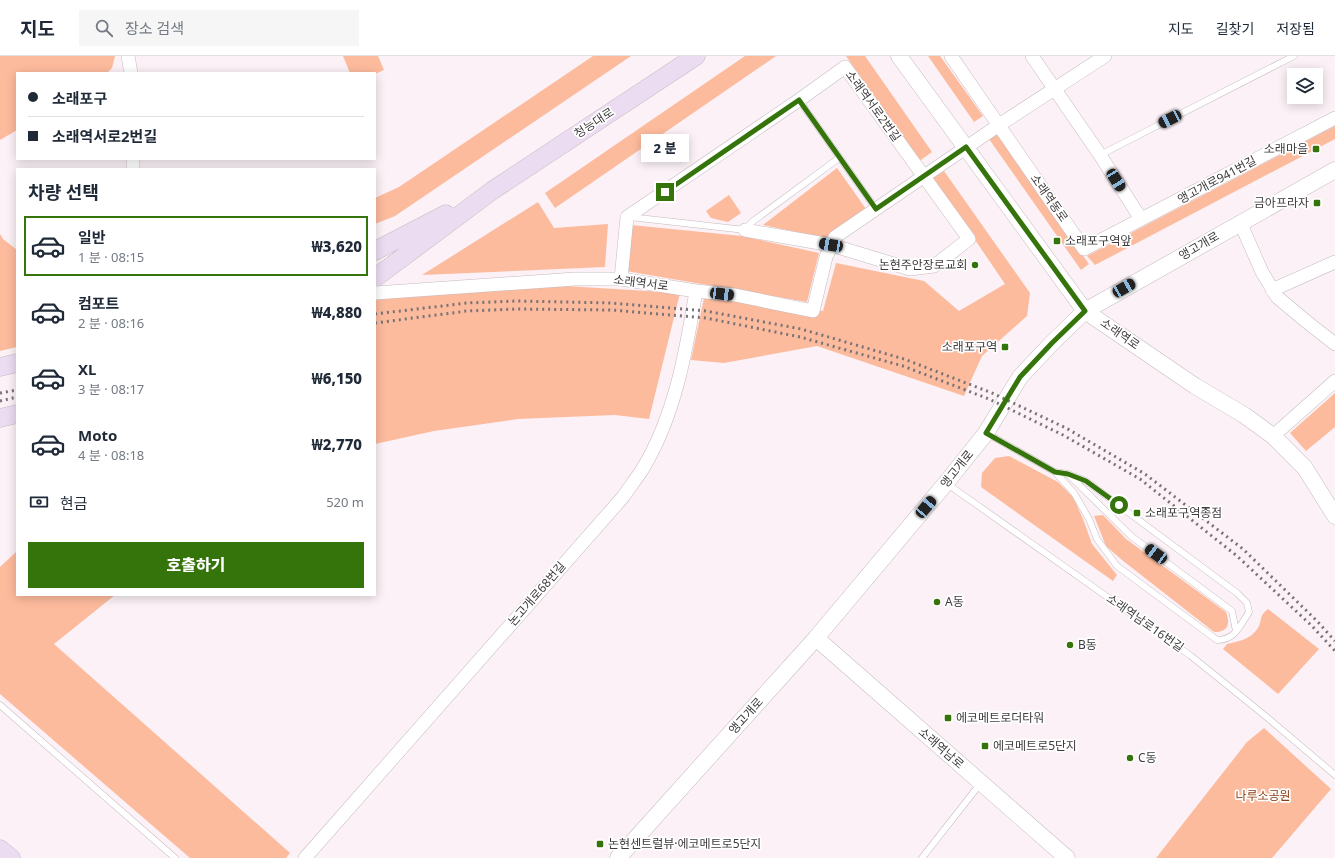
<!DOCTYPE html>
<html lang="ko">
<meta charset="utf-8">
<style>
body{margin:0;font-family:"Noto Sans","Noto Sans KR",sans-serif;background:#f6f6f7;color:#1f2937;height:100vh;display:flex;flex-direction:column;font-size:15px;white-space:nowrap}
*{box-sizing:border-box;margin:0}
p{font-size:13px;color:#747a83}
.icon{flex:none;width:22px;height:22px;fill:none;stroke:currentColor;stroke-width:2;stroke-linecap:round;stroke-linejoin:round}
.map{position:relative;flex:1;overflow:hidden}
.panel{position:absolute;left:16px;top:112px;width:360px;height:428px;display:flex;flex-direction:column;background:#fff;border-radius:0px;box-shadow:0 2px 10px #0003}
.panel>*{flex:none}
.banner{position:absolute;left:16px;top:16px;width:360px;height:88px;border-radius:0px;box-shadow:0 2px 10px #0003;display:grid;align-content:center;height:88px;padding:0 12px;background:#fff}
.controls{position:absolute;left:1287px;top:12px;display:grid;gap:8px}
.controls a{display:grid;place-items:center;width:36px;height:36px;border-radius:0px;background:#fff;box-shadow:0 2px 10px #0003;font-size:20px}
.end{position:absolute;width:18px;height:18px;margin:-9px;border:5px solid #35730b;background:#fff;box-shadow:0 0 0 2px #fff}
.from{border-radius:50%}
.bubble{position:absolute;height:28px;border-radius:0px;background:#fff;box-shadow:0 2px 10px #0003;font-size:13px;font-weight:800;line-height:28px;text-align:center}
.car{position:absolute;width:12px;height:24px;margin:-12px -6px;border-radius:5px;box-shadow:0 0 3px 1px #0007;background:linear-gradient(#222 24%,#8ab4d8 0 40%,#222 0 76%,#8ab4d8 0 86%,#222 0)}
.banner b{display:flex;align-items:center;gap:14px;height:38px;font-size:15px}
.banner b+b{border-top:1px solid #e0e1e3}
.banner i{width:10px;height:10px;background:#1f2937}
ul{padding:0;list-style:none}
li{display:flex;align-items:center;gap:12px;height:60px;margin:0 8px 6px;padding:0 4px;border:2px solid transparent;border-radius:0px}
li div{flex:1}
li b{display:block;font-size:15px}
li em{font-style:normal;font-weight:800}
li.on{border-color:#35730b}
li>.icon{width:36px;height:36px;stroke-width:1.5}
h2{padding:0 12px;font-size:18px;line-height:48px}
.pay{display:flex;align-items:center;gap:10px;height:44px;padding:0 12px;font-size:15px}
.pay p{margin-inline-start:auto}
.cta{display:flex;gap:8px;margin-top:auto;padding:8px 12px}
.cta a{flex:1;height:46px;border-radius:0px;background:#35730b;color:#fff;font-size:16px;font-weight:800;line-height:46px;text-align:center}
header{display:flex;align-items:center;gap:24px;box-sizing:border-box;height:56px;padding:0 20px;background:#fff;border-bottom:1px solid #e0e1e3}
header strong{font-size:19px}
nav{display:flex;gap:22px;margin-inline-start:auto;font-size:14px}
.search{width:280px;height:36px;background:#f6f6f7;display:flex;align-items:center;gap:10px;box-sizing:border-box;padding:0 14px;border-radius:0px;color:#747a83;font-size:15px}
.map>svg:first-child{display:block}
.green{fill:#fdbb9d}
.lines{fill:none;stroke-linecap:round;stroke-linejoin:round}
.service-casing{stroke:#c5bbc0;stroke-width:7}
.minor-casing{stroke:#c5bbc0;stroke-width:14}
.tertiary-casing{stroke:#c5bbc0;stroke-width:17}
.secondary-casing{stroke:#c5bbc0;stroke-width:19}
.service{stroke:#fff;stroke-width:6}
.minor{stroke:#fff;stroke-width:13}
.tertiary{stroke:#fff;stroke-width:16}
.secondary{stroke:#ebdcf2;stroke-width:18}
.rail{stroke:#787376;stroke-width:3;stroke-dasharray:2 4;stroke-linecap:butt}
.route{stroke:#35730b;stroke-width:5}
.poi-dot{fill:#35730b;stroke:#fff;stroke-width:1.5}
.labels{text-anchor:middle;stroke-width:3.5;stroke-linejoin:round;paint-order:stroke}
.street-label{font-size:12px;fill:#3f3b3d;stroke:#fff}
.poi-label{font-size:12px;fill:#3f3b3d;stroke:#fff;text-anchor:start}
.park-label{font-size:12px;fill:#8b3d10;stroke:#fff}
</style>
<header>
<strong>지도</strong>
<div class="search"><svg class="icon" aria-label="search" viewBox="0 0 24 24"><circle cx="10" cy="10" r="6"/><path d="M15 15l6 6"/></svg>장소 검색</div>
<nav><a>지도</a><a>길찾기</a><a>저장됨</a></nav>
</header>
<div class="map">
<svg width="1335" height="802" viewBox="0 0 1335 802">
<rect width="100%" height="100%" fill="#fbf1f6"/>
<!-- green -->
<path class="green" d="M0 0H115L112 12 107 17H17V74L0 84Z
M343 0H378L384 14 375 18 350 17Z
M593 0H631L395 160 375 168V142L399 131Z
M745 0H776L555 152 545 137Z
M846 0H865L932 96 918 106Z
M928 0H940L983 60 974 66Z
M1335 70V83L1095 209 1087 200Z
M997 78 1089 208 1081 214 989 83Z
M837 112 866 153 825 182 763 169Z
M944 115 1030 237 1027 260 982 300 964 340 817 290 724 307 691 304 704 242 823 255 836 207 924 225 959 255 1005 228 933 122Z
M729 139 741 157 728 166 711 162 706 155Z
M538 146 554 172 608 168 605 211 422 219Z
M631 169 742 180 819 197 807 246 626 215Z
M0 178 3 183 17 194V291L0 295Z
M566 230 680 237 649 363 615 359 518 363 434 375 375 388V244L435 238Z
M1335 337V371L1306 395 1290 377Z
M1009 400 1058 426 1073 441 1083 463 1092 488 1117 519 1113 525 981 431 982 417 995 402Z
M1103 459 1126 483 1226 556C1231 569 1227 576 1214 576L1122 504 1106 490 1094 460Z
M17 495V539H115L54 588 290 797 286 802H190L0 638V511Z
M1268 553 1319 593 1278 638 1223 593 1227 588C1239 585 1250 584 1258 572 1263 563 1258 561 1268 553Z
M1264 672 1331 733 1272 802H1156L1247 686Z"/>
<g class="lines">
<defs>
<path id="service" d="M799 44 876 153
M1100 99 1294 0
M630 161 745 174 752 166 839 102
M988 378 1055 416 1068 418 1086 425 1237 537 1247 547 1249 556C1240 570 1235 584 1217 584L1117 510 1097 483 1089 463 1074 437 1055 416
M1070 420 1131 480 1232 555 1236 575
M946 427 1191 600 1263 658 1335 719
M0 649 175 802
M922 802 980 728"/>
<path id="minor" d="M128 0 131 17
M951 0 1084 193 1335 62
M1032 0 1100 99 1141 163
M133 113V103
M1240 166 1262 216 1277 241 1307 266 1335 288
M621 223 627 161 799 44 845 11 969 183 934 210 910 213 831 189 745 174
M1272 234 1335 206
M375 237 575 223H621L696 235 735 239 813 255 826 201 835 181 999 69 1105 0
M1273 380 1335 325
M305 802 623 441C629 432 636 423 642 414 675 360 686 296 696 235"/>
<path id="tertiary" d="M899 0 1085 255 1195 330 1244 359 1273 380 1305 412 1335 460
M816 582 1067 802
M618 802 816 582 946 427 986 377 1020 321 1052 287 1085 255 1335 114"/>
<path id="secondary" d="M375 195 446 158
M375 222 493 134 696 0
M0 311 17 307
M0 362 17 358
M0 793 11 802"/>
</defs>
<!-- service casing -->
<use href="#service" class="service-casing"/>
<!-- minor casing -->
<use href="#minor" class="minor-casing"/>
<!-- tertiary casing -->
<use href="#tertiary" class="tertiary-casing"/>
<!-- secondary casing -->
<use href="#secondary" class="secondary-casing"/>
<!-- service -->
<use href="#service" class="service"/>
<!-- minor -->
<use href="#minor" class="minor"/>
<!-- tertiary -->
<use href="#tertiary" class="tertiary"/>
<!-- secondary -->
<use href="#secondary" class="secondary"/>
<!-- rail -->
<path class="rail" d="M375 258 467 247 517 245 611 247 706 255 801 273 904 303 992 337 1066 372 1145 418 1243 493 1317 565 1335 585
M375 267 467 255 517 253 612 254 706 262 800 281 903 310 989 343 1063 379 1140 423 1237 500 1312 570 1335 595
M0 337 17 334
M0 345 17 341"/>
</g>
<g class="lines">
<!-- route -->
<path class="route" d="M665 136 799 44 876 153 966 91 1085 255 1052 287 1020 321 986 377 1055 416 1068 418 1086 425 1119 449"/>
</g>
<!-- markers -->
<g class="poi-dot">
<rect x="1312" y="89" width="8" height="8" rx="2"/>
<rect x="1313" y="143" width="8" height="8" rx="2"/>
<rect x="1053" y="181" width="8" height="8" rx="2"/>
<circle cx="975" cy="209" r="4"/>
<rect x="1001" y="287" width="8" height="8" rx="2"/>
<rect x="1133" y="453" width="8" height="8" rx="2"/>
<circle cx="937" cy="546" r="4"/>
<circle cx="1070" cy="589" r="4"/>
<rect x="944" y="658" width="8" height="8" rx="2"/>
<rect x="981" y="686" width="8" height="8" rx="2"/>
<circle cx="1130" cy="702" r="4"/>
<rect x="596" y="784" width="8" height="8" rx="2"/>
</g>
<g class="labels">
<!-- street labels -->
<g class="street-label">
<text transform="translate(873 50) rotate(54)" y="4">소래역서로2번길</text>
<text transform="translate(594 67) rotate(-33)" y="4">청능대로</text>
<text transform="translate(1217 124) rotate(-28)" y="4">앵고개로941번길</text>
<text transform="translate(1049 142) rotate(55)" y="4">소래역동로</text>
<text transform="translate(1199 190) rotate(-30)" y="4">앵고개로</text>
<text transform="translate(641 227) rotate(7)" y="4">소래역서로</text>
<text transform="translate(1120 278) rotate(35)" y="4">소래역로</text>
<text transform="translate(957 413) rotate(-51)" y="4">앵고개로</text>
<text transform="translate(537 538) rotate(-49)" y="4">논고개로68번길</text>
<text transform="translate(1145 567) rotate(35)" y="4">소래역남로16번길</text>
<text transform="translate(746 660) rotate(-48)" y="4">앵고개로</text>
<text transform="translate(941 692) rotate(41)" y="4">소래역남로</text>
</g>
<!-- poi labels -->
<g class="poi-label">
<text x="1308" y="97" text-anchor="end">소래마을</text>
<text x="1309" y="151" text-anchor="end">금아프라자</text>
<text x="1065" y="189">소래포구역앞</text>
<text x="967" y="213" text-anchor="end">논현주안장로교회</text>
<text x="997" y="295" text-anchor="end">소래포구역</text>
<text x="1145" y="461">소래포구역종점</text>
<text x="945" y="550">A동</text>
<text x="1078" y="593">B동</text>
<text x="956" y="666">에코메트로더타워</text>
<text x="993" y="694">에코메트로5단지</text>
<text x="1138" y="706">C동</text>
<text x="608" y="792">논현센트럴뷰·에코메트로5단지</text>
</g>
<!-- park labels -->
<g class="park-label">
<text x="1263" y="744">나루소공원</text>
</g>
</g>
</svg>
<div class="controls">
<a><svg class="icon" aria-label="layers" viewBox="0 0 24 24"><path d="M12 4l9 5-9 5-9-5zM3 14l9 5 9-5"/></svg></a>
</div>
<i class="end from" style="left:1119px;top:449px"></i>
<i class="end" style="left:665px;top:136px"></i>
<div class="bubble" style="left:641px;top:78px;width:48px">2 분</div>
<i class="car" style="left:1170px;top:63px;rotate:243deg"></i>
<i class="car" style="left:1116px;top:124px;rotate:148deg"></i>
<i class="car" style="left:831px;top:189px;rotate:280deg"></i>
<i class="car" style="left:1124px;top:232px;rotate:60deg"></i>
<i class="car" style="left:722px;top:238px;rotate:97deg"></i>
<i class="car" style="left:926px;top:451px;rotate:40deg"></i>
<i class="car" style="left:1156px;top:498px;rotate:306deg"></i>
<div class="banner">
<b><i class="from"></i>소래포구</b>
<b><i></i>소래역서로2번길</b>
</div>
<section class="panel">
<h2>차량 선택</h2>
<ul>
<li class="on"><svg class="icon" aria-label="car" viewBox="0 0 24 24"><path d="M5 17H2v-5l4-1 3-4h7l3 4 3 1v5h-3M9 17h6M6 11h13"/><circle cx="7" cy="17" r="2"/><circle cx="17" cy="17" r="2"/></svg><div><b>일반</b><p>1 분 · 08:15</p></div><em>₩3,620</em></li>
<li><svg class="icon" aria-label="car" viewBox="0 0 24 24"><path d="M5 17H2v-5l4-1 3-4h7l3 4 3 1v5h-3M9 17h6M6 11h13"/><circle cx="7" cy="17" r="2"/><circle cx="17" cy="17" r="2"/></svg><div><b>컴포트</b><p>2 분 · 08:16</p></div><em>₩4,880</em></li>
<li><svg class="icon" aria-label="car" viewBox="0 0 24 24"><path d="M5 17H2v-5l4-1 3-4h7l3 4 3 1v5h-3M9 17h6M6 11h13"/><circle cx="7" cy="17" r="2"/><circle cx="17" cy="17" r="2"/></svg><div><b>XL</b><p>3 분 · 08:17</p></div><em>₩6,150</em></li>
<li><svg class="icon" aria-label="car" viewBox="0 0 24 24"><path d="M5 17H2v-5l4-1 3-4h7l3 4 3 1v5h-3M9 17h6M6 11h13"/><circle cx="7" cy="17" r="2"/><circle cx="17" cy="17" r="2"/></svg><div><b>Moto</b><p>4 분 · 08:18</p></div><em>₩2,770</em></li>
</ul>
<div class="pay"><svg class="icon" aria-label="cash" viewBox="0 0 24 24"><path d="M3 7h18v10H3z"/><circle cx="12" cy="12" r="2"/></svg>현금<p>520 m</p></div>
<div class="cta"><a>호출하기</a></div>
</section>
</div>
